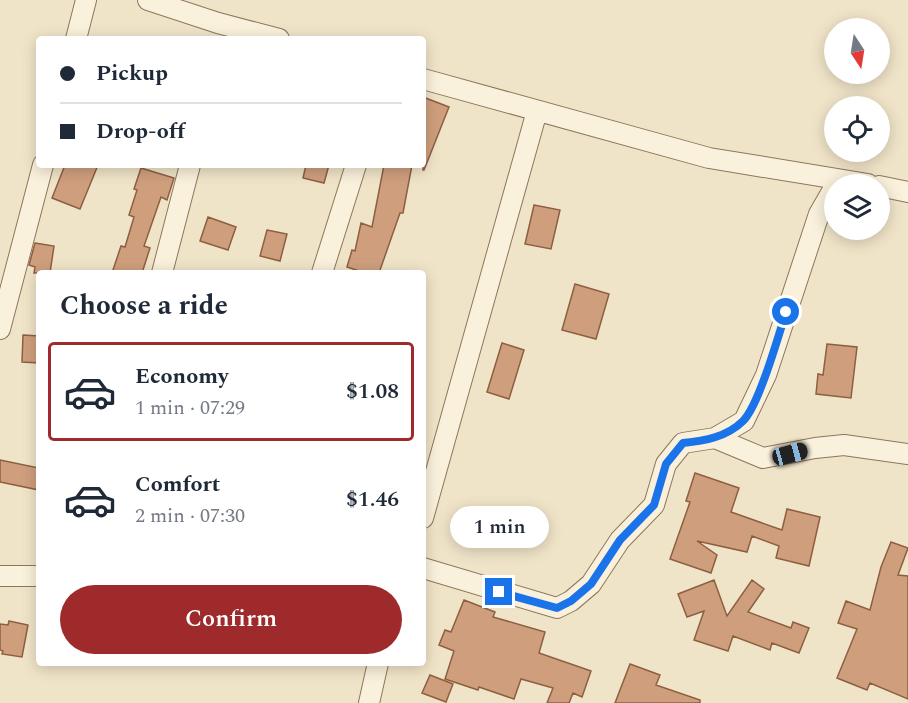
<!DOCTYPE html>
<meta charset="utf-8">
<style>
body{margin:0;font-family:Spectral,serif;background:#f6f6f7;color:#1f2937;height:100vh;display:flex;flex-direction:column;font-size:22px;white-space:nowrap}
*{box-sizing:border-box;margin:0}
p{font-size:20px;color:#747a83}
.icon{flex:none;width:33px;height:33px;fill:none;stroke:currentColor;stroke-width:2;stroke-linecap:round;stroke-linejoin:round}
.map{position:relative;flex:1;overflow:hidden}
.panel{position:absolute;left:36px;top:270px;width:390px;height:396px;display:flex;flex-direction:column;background:#fff;border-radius:6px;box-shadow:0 3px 15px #0003}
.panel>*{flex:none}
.top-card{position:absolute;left:36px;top:36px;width:390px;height:132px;border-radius:6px;box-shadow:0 3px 15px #0003;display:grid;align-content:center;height:132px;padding:0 24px;background:#fff}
.needle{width:39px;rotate:168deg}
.controls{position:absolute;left:824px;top:18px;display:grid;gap:12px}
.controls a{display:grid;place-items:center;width:66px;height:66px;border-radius:50%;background:#fff;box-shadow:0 3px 15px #0003;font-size:30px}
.end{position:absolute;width:27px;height:27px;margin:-14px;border:8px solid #1a73e8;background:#fff;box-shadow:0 0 0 3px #fff}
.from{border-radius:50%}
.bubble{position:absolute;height:42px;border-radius:21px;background:#fff;box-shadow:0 3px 15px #0003;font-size:20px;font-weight:600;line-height:42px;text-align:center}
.car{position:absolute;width:18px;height:36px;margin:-18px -9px;border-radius:8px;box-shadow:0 0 4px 2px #0007;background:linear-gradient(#222 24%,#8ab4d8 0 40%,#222 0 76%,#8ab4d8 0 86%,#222 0)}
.top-card b{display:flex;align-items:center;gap:21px;height:57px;font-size:22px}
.top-card b+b{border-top:2px solid #e0e1e3}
.top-card i{width:15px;height:15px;background:#1f2937}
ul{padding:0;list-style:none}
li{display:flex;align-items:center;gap:18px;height:99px;margin:0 12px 9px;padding:0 12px;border:3px solid transparent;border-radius:6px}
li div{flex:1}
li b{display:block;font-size:22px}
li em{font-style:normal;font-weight:600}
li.on{border-color:#9e2a2b}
li>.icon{width:54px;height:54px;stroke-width:1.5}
h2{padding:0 24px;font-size:27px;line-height:72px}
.cta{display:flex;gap:12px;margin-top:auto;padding:12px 24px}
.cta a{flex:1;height:69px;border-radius:36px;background:#9e2a2b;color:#fff;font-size:24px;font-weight:600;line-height:69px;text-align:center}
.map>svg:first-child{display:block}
.building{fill:#cf9f7d;stroke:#8d5f41;stroke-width:1.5}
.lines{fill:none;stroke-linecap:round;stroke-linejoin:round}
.street-casing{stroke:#8d765c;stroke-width:22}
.street{stroke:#faf1dc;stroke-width:20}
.route{stroke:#1a73e8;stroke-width:8}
</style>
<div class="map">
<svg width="908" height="703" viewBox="0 0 908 703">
<rect width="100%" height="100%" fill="#f0e4c8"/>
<!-- building -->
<path class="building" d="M423 97 449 107 424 170H423Z
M65 165H98L80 209 52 198Z
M306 165H329L324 183 303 178Z
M384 165H412L403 213H400L379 273H365L347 267 352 250 355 251 361 223 372 227Z
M141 168 174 178 167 200 161 197 144 246 150 248 142 273H112L121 246 125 247 134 217 129 215 137 190 134 189Z
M534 205 560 210 551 249 525 244Z
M208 217 236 227 228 250 200 241Z
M267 230 287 234 280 261 260 256Z
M35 243 54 246 50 273H34L35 267 29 265Z
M575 284 609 294 596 339 562 330Z
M23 335 39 336V363L22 362Z
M502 343 524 350 509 399 487 392Z
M827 344 857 347 851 398 816 394 818 374 823 375Z
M0 460 39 468V490L0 482Z
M695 473 739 488 731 512 782 530 787 509 820 517 809 566 776 558 779 546 752 536 747 552 697 541 717 555 711 573 670 559 690 502 686 501Z
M891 542 908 548 898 575 908 576V699L870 683 867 690 837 678 857 629 838 623 846 601 870 610 881 567Z
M714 580 727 616 752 580 764 589 748 612 791 628 793 622 809 628 799 653 772 643 770 650 733 636 728 651 694 640 704 611 687 617 678 594Z
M464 600 495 612 493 617 545 632 539 653 591 671 582 697 573 693 569 703H547L553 688 521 679 514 699 479 687 478 690 445 679 454 651 439 645 445 630 451 632Z
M9 621 28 625 22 657 2 654 3 651 0 650V624L8 625Z
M630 664 660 675 656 685 700 700V703H615Z
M430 675 453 684 446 702 422 693Z"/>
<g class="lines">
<defs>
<path id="street" d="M148 0 218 23 279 39
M76 39 86 0
M423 79 709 158 868 184
M879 186 908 192
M162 273 190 165
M322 273 356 165
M0 329 43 165
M715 438 763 458 815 448 844 445 908 454
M423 518 537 111
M423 568 557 608 571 601 591 584 620 540 654 505 666 464 683 443 715 438 744 421 766 375 819 214 834 188
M0 576H39
M369 703 378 663"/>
</defs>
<!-- street casing -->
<use href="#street" class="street-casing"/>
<!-- street -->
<use href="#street" class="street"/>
</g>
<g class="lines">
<!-- route -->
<path class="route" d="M499 592 557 608 571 601 591 584 620 540 654 505 666 464 683 443C704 441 727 437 743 421 759 405 778 337 786 312"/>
</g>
</svg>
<div class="controls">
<a><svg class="needle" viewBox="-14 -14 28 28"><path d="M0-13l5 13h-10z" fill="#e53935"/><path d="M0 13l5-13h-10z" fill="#747a83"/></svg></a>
<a><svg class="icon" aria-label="locate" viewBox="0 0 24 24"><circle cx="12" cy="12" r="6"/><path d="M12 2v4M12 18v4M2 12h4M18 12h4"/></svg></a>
<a><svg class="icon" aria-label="layers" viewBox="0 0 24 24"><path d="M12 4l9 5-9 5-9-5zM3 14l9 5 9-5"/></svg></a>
</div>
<i class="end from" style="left:786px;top:312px"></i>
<i class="end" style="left:499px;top:592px"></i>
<div class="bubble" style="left:450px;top:506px;width:99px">1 min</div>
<i class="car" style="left:790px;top:454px;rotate:75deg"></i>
<div class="top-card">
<b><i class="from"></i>Pickup</b>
<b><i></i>Drop-off</b>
</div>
<section class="panel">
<h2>Choose a ride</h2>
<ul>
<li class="on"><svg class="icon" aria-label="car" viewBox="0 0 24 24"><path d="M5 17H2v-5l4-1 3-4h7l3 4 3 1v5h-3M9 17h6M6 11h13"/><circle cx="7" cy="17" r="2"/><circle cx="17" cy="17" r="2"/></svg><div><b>Economy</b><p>1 min · 07:29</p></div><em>$1.08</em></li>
<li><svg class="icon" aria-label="car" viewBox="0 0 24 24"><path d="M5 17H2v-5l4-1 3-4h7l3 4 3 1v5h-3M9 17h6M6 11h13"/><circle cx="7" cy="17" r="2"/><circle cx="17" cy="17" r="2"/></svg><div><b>Comfort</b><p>2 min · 07:30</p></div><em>$1.46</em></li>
</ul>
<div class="cta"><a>Confirm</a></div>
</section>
</div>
